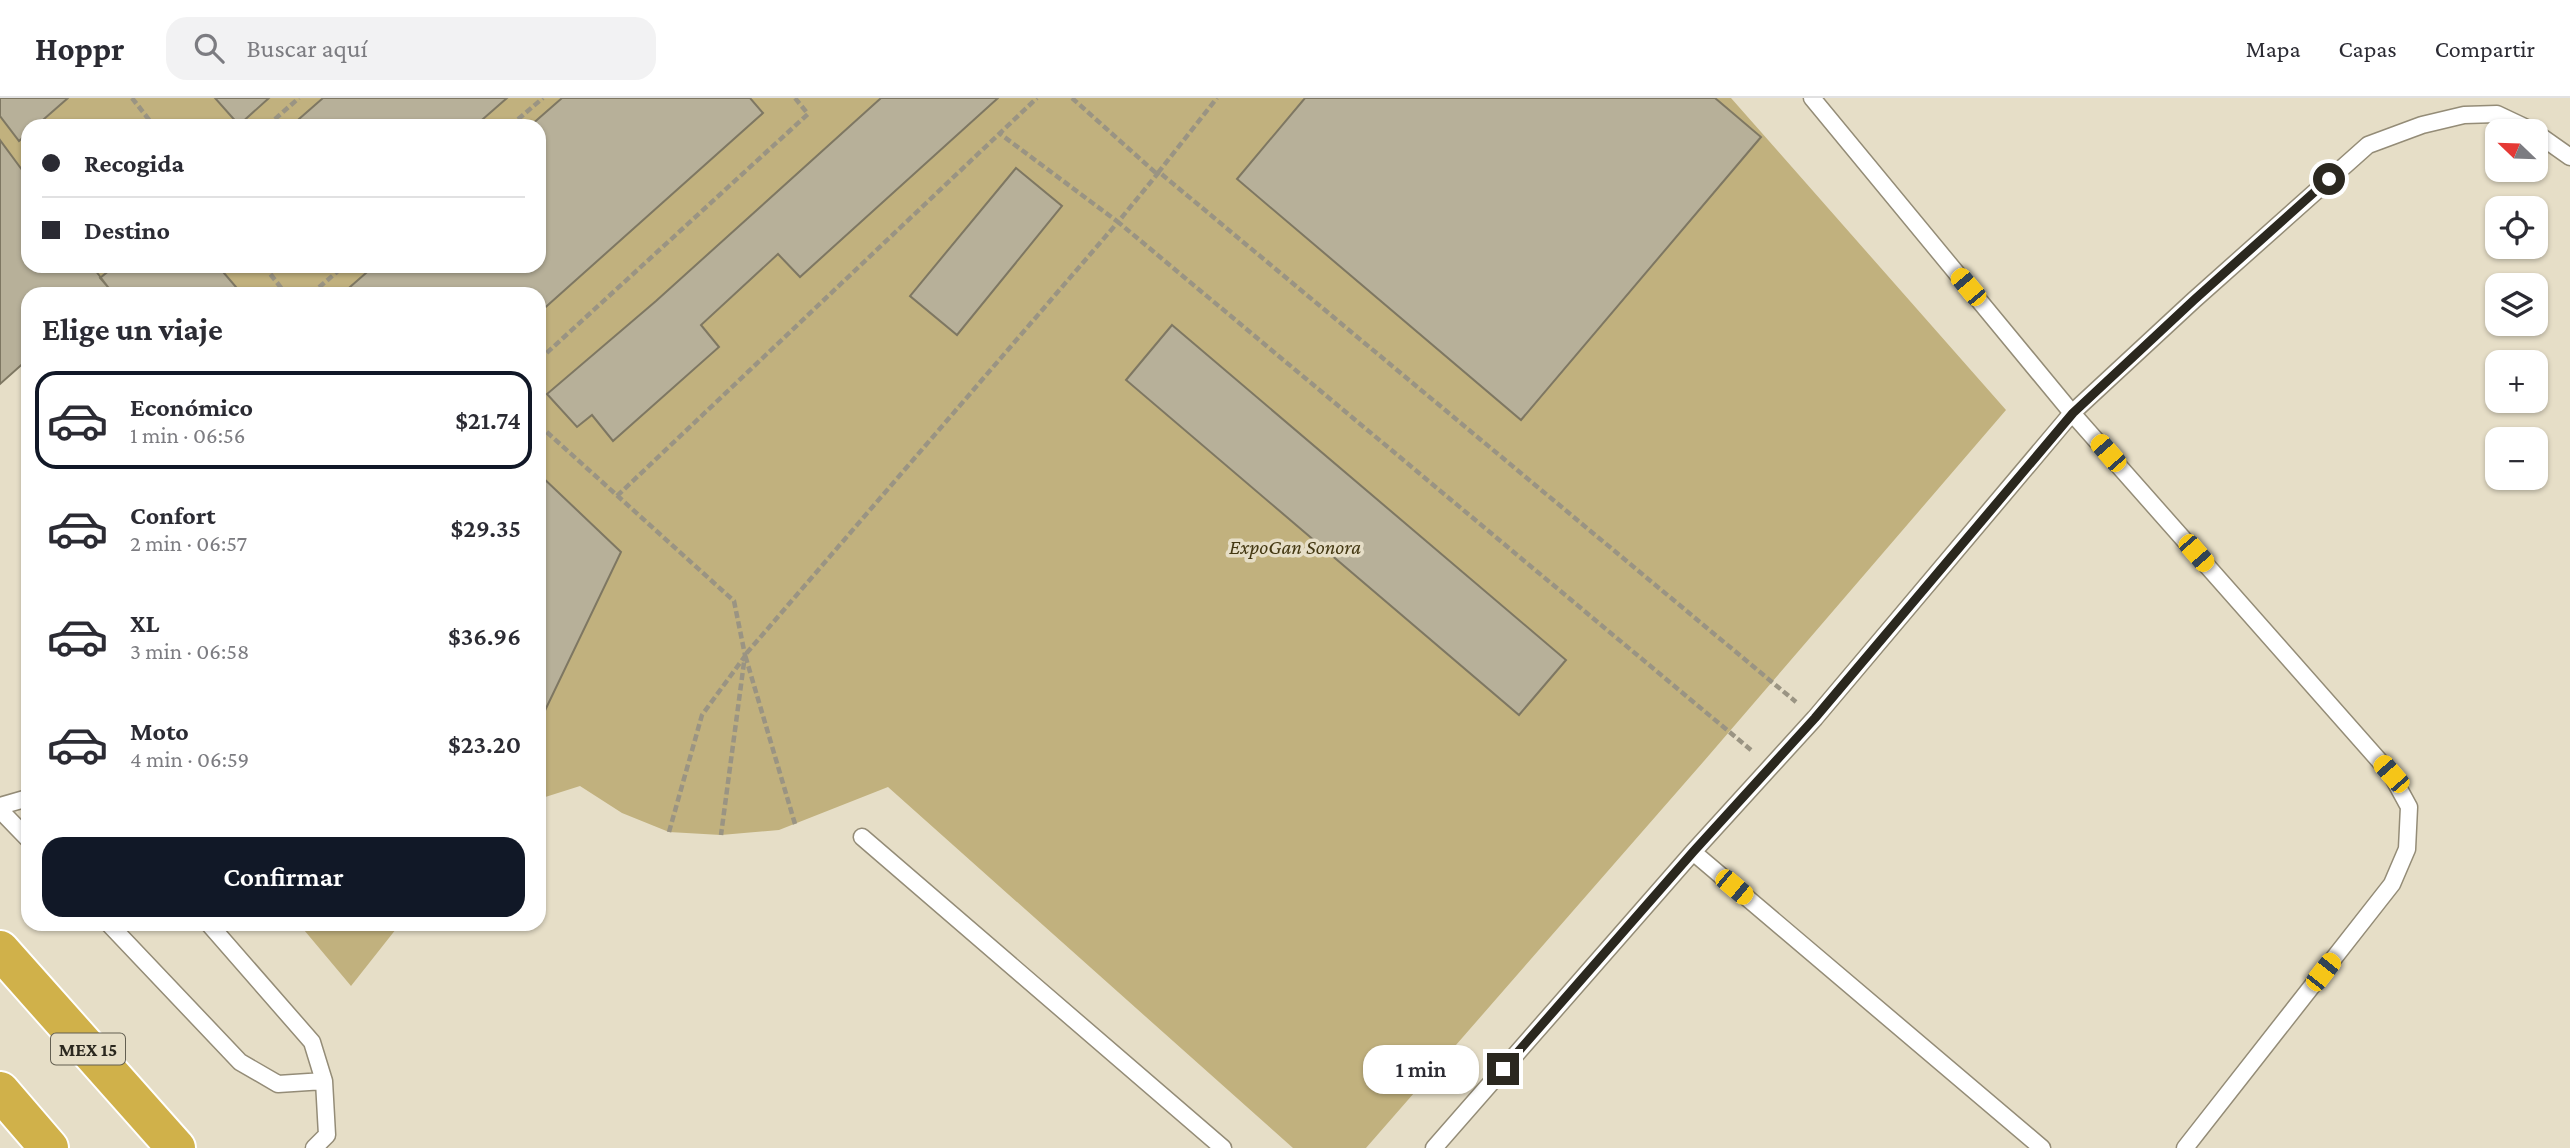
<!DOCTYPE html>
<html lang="es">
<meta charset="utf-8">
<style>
body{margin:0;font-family:"Crimson Pro",serif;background:#f2f2f3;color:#2b2b33;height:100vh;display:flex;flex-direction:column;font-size:26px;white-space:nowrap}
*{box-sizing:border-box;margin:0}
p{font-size:23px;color:#7c7c81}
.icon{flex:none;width:38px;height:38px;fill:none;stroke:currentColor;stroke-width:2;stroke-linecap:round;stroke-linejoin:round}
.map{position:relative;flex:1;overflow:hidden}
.panel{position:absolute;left:21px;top:189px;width:525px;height:644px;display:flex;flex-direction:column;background:#fff;border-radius:21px;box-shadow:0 2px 5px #0004}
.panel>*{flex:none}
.guide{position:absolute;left:21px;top:21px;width:525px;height:154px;border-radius:21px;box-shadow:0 2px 5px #0004;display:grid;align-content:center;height:154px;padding:0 21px;background:#fff}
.needle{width:46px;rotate:293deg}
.tools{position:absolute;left:2485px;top:21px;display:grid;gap:14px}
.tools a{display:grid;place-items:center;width:63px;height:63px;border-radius:14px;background:#fff;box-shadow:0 2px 5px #0004;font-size:35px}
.end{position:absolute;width:32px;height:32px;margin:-16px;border:9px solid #2b281f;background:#fff;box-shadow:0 0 0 4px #fff}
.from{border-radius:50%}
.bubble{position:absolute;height:49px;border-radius:21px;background:#fff;box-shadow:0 2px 5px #0004;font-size:23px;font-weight:600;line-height:49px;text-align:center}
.car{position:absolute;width:21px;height:42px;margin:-21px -10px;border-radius:9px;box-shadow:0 0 5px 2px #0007;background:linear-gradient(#f5c518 24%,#345 0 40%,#f5c518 0 76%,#345 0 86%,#f5c518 0)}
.guide b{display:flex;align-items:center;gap:24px;height:66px;font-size:26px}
.guide b+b{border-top:2px solid #e1e1e2}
.guide i{width:18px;height:18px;background:#2b2b33}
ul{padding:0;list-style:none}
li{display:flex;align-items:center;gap:21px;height:98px;margin:0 14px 10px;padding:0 7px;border:4px solid transparent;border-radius:21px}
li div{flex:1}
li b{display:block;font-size:26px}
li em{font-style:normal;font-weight:600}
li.on{border-color:#111827}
li>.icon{width:63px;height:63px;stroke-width:1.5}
h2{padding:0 21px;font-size:32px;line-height:84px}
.cta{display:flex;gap:14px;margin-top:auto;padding:14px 21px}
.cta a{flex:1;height:80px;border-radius:21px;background:#111827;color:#fff;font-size:28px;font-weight:600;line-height:80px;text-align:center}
header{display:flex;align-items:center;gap:42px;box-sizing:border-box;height:98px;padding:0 35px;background:#fff;border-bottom:2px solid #e1e1e2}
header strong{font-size:33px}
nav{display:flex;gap:38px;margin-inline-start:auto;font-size:24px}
.search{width:490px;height:63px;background:#f2f2f3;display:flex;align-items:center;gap:18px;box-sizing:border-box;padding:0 24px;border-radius:21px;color:#7c7c81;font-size:26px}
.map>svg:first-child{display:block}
.green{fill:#c1b17e}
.building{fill:#b7b099;stroke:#7e7762;stroke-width:2}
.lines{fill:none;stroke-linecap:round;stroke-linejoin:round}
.lane-casing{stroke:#948c77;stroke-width:19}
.highway-casing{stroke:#fff;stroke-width:42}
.path{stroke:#9a9483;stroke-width:4.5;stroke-dasharray:7 3.5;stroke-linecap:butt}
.lane{stroke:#fff;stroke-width:16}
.highway{stroke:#d0b14a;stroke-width:38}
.route{stroke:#2b281f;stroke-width:9}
.labels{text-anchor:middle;stroke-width:7;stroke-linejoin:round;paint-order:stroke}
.shield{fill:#e6dec7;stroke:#635f51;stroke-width:2}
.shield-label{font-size:19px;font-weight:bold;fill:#2b281f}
.park-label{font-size:21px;font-style:italic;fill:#443812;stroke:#e6dec7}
</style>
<header>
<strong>Hoppr</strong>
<div class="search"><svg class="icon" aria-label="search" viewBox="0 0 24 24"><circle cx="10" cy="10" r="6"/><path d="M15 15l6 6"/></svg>Buscar aquí</div>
<nav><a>Mapa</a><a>Capas</a><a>Compartir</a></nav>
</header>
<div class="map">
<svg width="2570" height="1050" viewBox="0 0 2570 1050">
<rect width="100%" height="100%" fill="#e6dec7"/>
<!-- green -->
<path class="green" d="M0 0H1731L2006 312 1704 663 1366 1050H1293L888 689 779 732 721 737 669 734 622 715 580 688 539 701V196H114L92 168H539V28H28V80L0 42Z
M299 826H400L351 888Z"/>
<!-- building -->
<path class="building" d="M0 0H68L36 28H28V35L19 43 0 18Z
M215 0H269L239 27Z
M323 0H507L475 28H291Z
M562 0H750L763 15 539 215V196H342L374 168H539V28H530Z
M881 0H998L800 179 778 156 701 227 719 249 613 343 592 317 577 329 547 296 656 203Z
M1305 0H1715L1761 39 1521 322 1237 81Z
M0 42 28 80V168H92L108 189 100 196H28V261L0 286Z
M1016 70 1062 108 957 237 910 198Z
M115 168H218L242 196H114L100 180Z
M1172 227 1566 562 1519 617 1126 282Z
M539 376 621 454 539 625Z"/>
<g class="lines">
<defs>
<path id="lane" d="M1812 0 2072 315 2391 676 2409 709 2407 751 2392 786 2185 1050
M2536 35 2570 59
M0 708 28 700
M0 712 28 741
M862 739 1223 1050
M1693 754 2042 1050
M109 826 240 964 278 986 324 983
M209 826 312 944 324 983 327 1037 314 1050
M1434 1050 1693 754 1815 620 2072 315 2194 202 2368 47 2422 27 2464 17 2497 16 2533 33"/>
<path id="highway" d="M0 852 176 1050
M0 993 49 1050"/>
</defs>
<!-- lane casing -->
<use href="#lane" class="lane-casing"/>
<!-- highway casing -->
<use href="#highway" class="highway-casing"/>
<!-- path -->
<path class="path" d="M132 0 154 28
M1072 0 1157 76 1217 0
M267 28 299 0
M510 28 543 0
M264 168 286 196
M311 196 344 168
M539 262 808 16 795 0
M539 327 734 503 745 557 721 737
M617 398 1037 0
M1751 652 1118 124 1159 74 1796 604
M795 726 745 557 1118 124 999 35
M669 734 702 617 745 558"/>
<!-- lane -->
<use href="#lane" class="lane"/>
<!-- highway -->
<use href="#highway" class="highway"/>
</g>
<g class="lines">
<!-- route -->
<path class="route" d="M1503 971 1693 754 1815 620 2073 315 2194 202 2329 81"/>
</g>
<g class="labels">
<!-- shield labels -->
<rect class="shield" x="51" y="935.5" width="74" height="31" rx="5"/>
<g class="shield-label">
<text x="88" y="958">MEX 15</text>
</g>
<!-- park labels -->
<g class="park-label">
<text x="1295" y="456">ExpoGan Sonora</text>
</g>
</g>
</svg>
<div class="tools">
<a><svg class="needle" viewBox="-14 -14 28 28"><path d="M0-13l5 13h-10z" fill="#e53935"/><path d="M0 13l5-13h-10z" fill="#7c7c81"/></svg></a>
<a><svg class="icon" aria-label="locate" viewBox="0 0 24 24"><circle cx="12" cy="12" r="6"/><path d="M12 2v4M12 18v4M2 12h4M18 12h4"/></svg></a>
<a><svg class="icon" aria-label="layers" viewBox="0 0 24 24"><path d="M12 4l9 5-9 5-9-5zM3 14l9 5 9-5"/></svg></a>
<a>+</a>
<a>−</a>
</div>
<i class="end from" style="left:2329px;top:81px"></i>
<i class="end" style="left:1503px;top:971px"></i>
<div class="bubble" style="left:1363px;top:947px;width:116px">1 min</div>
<i class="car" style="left:1968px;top:189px;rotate:320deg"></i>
<i class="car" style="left:2108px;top:355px;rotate:319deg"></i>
<i class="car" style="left:2196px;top:455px;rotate:139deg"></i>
<i class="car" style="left:2391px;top:676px;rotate:319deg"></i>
<i class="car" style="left:1734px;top:789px;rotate:130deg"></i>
<i class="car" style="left:2323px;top:874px;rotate:38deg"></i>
<div class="guide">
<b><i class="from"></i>Recogida</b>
<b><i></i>Destino</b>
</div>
<section class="panel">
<h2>Elige un viaje</h2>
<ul>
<li class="on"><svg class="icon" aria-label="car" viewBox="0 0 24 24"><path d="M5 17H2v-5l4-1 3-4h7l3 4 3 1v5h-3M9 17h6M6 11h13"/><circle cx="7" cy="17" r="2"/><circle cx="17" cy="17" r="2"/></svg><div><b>Económico</b><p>1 min · 06:56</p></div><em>$21.74</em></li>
<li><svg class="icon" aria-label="car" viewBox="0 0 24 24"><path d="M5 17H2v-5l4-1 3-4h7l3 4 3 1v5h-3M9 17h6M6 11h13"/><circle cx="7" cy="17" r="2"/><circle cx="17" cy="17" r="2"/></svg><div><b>Confort</b><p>2 min · 06:57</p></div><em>$29.35</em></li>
<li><svg class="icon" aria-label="car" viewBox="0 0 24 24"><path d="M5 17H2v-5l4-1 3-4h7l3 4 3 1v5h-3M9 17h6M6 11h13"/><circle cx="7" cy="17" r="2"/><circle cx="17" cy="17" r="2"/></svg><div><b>XL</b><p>3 min · 06:58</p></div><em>$36.96</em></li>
<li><svg class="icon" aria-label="car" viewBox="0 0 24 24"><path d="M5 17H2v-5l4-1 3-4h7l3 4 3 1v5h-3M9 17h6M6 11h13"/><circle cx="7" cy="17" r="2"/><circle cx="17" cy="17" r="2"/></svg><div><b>Moto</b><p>4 min · 06:59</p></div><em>$23.20</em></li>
</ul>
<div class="cta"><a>Confirmar</a></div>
</section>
</div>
